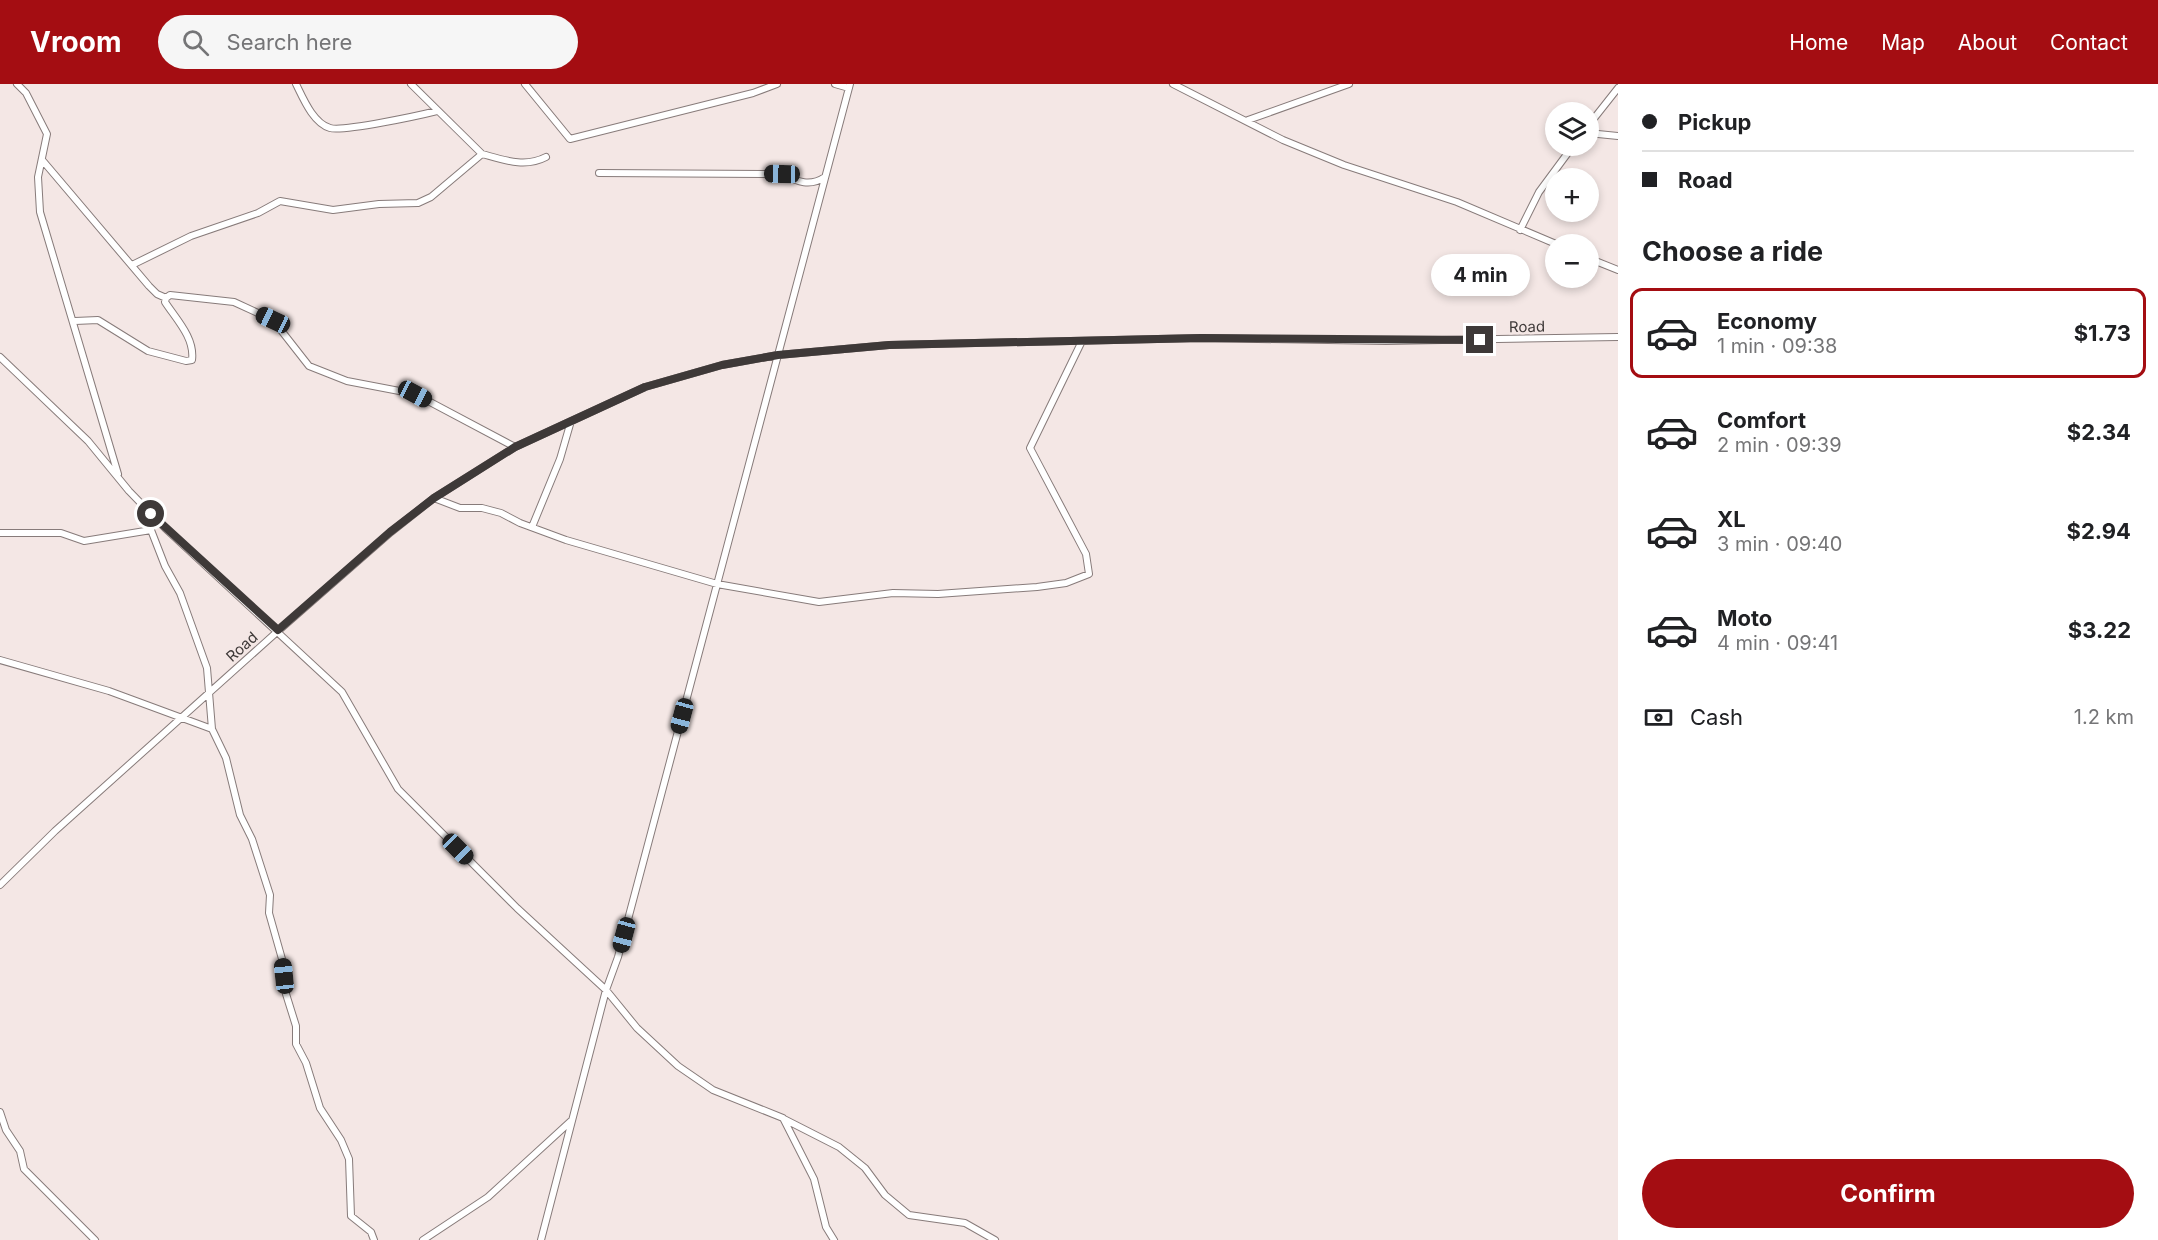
<!DOCTYPE html>
<meta charset="utf-8">
<style>
body{margin:0;font-family:Inter,sans-serif;background:#f6f6f6;color:#202124;height:100vh;display:flex;flex-direction:column;font-size:22px;white-space:nowrap}
*{box-sizing:border-box;margin:0}
p{font-size:20px;color:#757577}
.icon{flex:none;width:33px;height:33px;fill:none;stroke:currentColor;stroke-width:2;stroke-linecap:round;stroke-linejoin:round}
.map{position:relative;flex:1;overflow:hidden}
.panel{display:flex;flex-direction:column;background:#fff;width:540px}
.panel>*{flex:none}
.banner{display:grid;align-content:center;height:132px;padding:0 24px;background:#fff}
.buttons{position:absolute;left:1545px;top:18px;display:grid;gap:12px}
.buttons a{display:grid;place-items:center;width:54px;height:54px;border-radius:50%;background:#fff;box-shadow:0 3px 9px #0003;font-size:30px}
.end{position:absolute;width:27px;height:27px;margin:-14px;border:8px solid #3e3938;background:#fff;box-shadow:0 0 0 3px #fff}
.from{border-radius:50%}
.bubble{position:absolute;height:42px;border-radius:21px;background:#fff;box-shadow:0 3px 9px #0003;font-size:20px;font-weight:700;line-height:42px;text-align:center}
.car{position:absolute;width:18px;height:36px;margin:-18px -9px;border-radius:8px;box-shadow:0 0 4px 2px #0007;background:linear-gradient(#222 24%,#8ab4d8 0 40%,#222 0 76%,#8ab4d8 0 86%,#222 0)}
.banner b{display:flex;align-items:center;gap:21px;height:57px;font-size:22px}
.banner b+b{border-top:2px solid #e0e0e0}
.banner i{width:15px;height:15px;background:#202124}
ul{padding:0;list-style:none}
li{display:flex;align-items:center;gap:18px;height:90px;margin:0 12px 9px;padding:0 12px;border:3px solid transparent;border-radius:12px}
li div{flex:1}
li b{display:block;font-size:22px}
li em{font-style:normal;font-weight:700}
li.selected{border-color:#a40d12}
li>.icon{width:54px;height:54px;stroke-width:1.5}
h2{padding:0 24px;font-size:27px;line-height:72px}
.pay{display:flex;align-items:center;gap:15px;height:66px;padding:0 24px;font-size:22px}
.pay p{margin-inline-start:auto}
.button{display:flex;gap:12px;margin-top:auto;padding:12px 24px}
.button a{flex:1;height:69px;border-radius:36px;background:#a40d12;color:#fff;font-size:24px;font-weight:700;line-height:69px;text-align:center}
header{display:flex;align-items:center;gap:36px;box-sizing:border-box;height:84px;padding:0 30px;background:#a40d12;color:#fff}
header strong{font-size:28px}
nav{display:flex;gap:33px;margin-inline-start:auto;font-size:21px}
.search{width:420px;height:54px;background:#f6f6f6;display:flex;align-items:center;gap:15px;box-sizing:border-box;padding:0 21px;border-radius:33px;color:#757577;font-size:22px}
main{display:flex;flex:1;min-height:0}
.map>svg:first-child{display:block}
.lines{fill:none;stroke-linecap:round;stroke-linejoin:round}
.street-casing{stroke:#877b7a;stroke-width:8}
.street{stroke:#fff;stroke-width:6}
.route{stroke:#3e3938;stroke-width:8}
.labels{text-anchor:middle;stroke-width:4.5;stroke-linejoin:round;paint-order:stroke}
.street-label{font-size:15px;fill:#3e3938;stroke:#f4e7e5}
</style>
<header>
<strong>Vroom</strong>
<div class="search"><svg class="icon" aria-label="search" viewBox="0 0 24 24"><circle cx="10" cy="10" r="6"/><path d="M15 15l6 6"/></svg>Search here</div>
<nav><a>Home</a><a>Map</a><a>About</a><a>Contact</a></nav>
</header>
<main>
<div class="map">
<svg width="1618" height="1156" viewBox="0 0 1618 1156">
<rect width="100%" height="100%" fill="#f4e7e5"/>
<g class="lines">
<defs>
<path id="street" d="M17 0 26 9 47 50 38 93 40 128 118 390
M296 0C303 14 313 39 330 44 343 48 421 31 437 27
M411 0 482 70
M525 0 570 55 753 9 777 0
M835 0 849 4
M1173 0 1283 56 1344 81 1457 118 1556 160
M1248 36 1349 0
M1588 42 1618 4
M1588 49 1618 52
M43 77 149 202 157 210 166 214
M599 89 782 90C798 98 810 103 825 93
M1520 146 1539 108 1573 62
M1588 174 1618 186
M132 181 191 152 258 129 280 117 333 126 379 120 418 119 431 113 482 70C504 76 525 84 546 73
M75 237 98 236 148 267 186 277 192 276C195 254 176 235 165 218L166 214 170 211 234 218 273 236 309 282 347 297 415 310 515 363
M0 273 88 357 129 407 165 444 342 608 398 705 517 824 606 906 637 944 678 982 713 1006 783 1034 814 1095 826 1143 834 1156
M434 414 460 424H482L501 429 520 439 566 456 717 500 819 518 893 509 938 510 1037 503 1066 499 1089 490 1086 470 1030 364 1082 257
M532 443 560 375 571 337
M151 446 165 482 180 509 207 584 212 645 226 674 240 731 252 755 270 811 269 829 282 875 286 910 296 942V960L306 979 320 1024 341 1056 349 1075 351 1132 371 1148 374 1156
M0 449H61L84 457 151 446V430
M0 576 109 607 212 645
M0 801 55 747 278 547 391 448 434 414 515 363 645 303 722 281 778 271 889 261 1201 254 1386 257 1618 253
M0 1028 6 1046 20 1067 24 1085 95 1156
M784 1035 839 1063 865 1084 885 1111 909 1131 965 1139 995 1156
M423 1156 488 1113 571 1037
M541 1156 606 906 618 873 850 0"/>
</defs>
<!-- street casing -->
<use href="#street" class="street-casing"/>
<!-- street -->
<use href="#street" class="street"/>
</g>
<g class="lines">
<!-- route -->
<path class="route" d="M151 430 278 546 390 448 434 414 515 363 645 303 722 281 778 271 889 261 1201 254 1480 256"/>
</g>
<g class="labels">
<!-- street labels -->
<g class="street-label">
<text transform="translate(1527 243) rotate(-1)" y="5">Road</text>
<text transform="translate(242 563) rotate(-42)" y="5">Road</text>
</g>
</g>
</svg>
<div class="buttons">
<a><svg class="icon" aria-label="layers" viewBox="0 0 24 24"><path d="M12 4l9 5-9 5-9-5zM3 14l9 5 9-5"/></svg></a>
<a>+</a>
<a>−</a>
</div>
<i class="end from" style="left:151px;top:430px"></i>
<i class="end" style="left:1480px;top:256px"></i>
<div class="bubble" style="left:1431px;top:170px;width:99px">4 min</div>
<i class="car" style="left:782px;top:90px;rotate:271deg"></i>
<i class="car" style="left:273px;top:236px;rotate:295deg"></i>
<i class="car" style="left:415px;top:310px;rotate:118deg"></i>
<i class="car" style="left:682px;top:632px;rotate:195deg"></i>
<i class="car" style="left:458px;top:765px;rotate:135deg"></i>
<i class="car" style="left:624px;top:851px;rotate:195deg"></i>
<i class="car" style="left:284px;top:892px;rotate:354deg"></i>
</div>
<section class="panel">
<div class="banner">
<b><i class="from"></i>Pickup</b>
<b><i></i>Road</b>
</div>
<h2>Choose a ride</h2>
<ul>
<li class="selected"><svg class="icon" aria-label="car" viewBox="0 0 24 24"><path d="M5 17H2v-5l4-1 3-4h7l3 4 3 1v5h-3M9 17h6M6 11h13"/><circle cx="7" cy="17" r="2"/><circle cx="17" cy="17" r="2"/></svg><div><b>Economy</b><p>1 min · 09:38</p></div><em>$1.73</em></li>
<li><svg class="icon" aria-label="car" viewBox="0 0 24 24"><path d="M5 17H2v-5l4-1 3-4h7l3 4 3 1v5h-3M9 17h6M6 11h13"/><circle cx="7" cy="17" r="2"/><circle cx="17" cy="17" r="2"/></svg><div><b>Comfort</b><p>2 min · 09:39</p></div><em>$2.34</em></li>
<li><svg class="icon" aria-label="car" viewBox="0 0 24 24"><path d="M5 17H2v-5l4-1 3-4h7l3 4 3 1v5h-3M9 17h6M6 11h13"/><circle cx="7" cy="17" r="2"/><circle cx="17" cy="17" r="2"/></svg><div><b>XL</b><p>3 min · 09:40</p></div><em>$2.94</em></li>
<li><svg class="icon" aria-label="car" viewBox="0 0 24 24"><path d="M5 17H2v-5l4-1 3-4h7l3 4 3 1v5h-3M9 17h6M6 11h13"/><circle cx="7" cy="17" r="2"/><circle cx="17" cy="17" r="2"/></svg><div><b>Moto</b><p>4 min · 09:41</p></div><em>$3.22</em></li>
</ul>
<div class="pay"><svg class="icon" aria-label="cash" viewBox="0 0 24 24"><path d="M3 7h18v10H3z"/><circle cx="12" cy="12" r="2"/></svg>Cash<p>1.2 km</p></div>
<div class="button"><a>Confirm</a></div>
</section>
</main>
